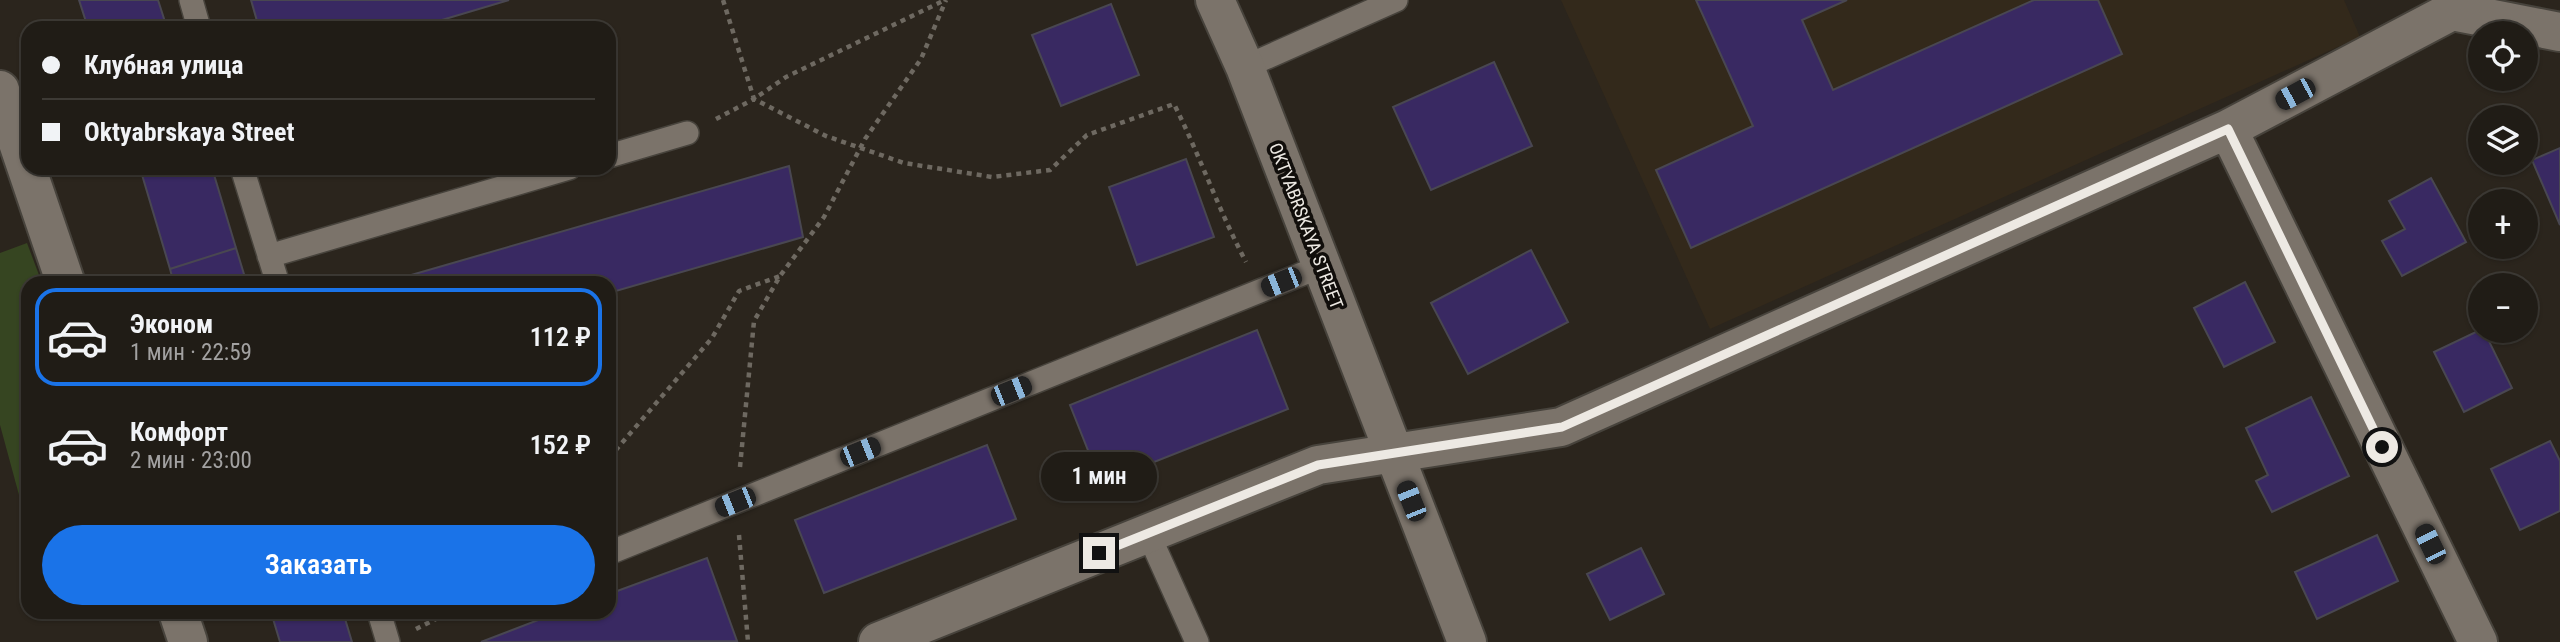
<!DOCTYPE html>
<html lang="ru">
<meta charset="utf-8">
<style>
body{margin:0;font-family:"Roboto Condensed",sans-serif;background:#28251f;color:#f1f3f6;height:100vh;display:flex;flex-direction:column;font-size:26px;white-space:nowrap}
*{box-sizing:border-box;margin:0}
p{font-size:23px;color:#a2a1a1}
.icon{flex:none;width:38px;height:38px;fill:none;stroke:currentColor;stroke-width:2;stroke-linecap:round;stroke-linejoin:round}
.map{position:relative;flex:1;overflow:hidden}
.panel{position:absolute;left:21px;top:276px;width:595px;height:343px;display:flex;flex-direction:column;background:#201c16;border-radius:21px;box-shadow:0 2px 5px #0004,0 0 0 2px #3d3a35}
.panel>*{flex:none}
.guide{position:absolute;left:21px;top:21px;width:595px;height:154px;border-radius:21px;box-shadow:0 2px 5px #0004,0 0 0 2px #3d3a35;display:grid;align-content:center;height:154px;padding:0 21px;background:#201c16}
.buttons{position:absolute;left:2468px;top:21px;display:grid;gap:14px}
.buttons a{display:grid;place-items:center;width:70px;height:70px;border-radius:50%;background:#201c16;box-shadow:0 2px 5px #0004,0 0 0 2px #3d3a35;font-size:35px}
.end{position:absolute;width:32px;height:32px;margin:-16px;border:9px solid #ede9e3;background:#111;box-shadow:0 0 0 4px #111}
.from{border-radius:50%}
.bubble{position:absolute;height:49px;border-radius:24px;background:#201c16;box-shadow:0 2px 5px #0004,0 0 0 2px #3d3a35;font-size:23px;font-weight:600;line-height:49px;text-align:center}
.car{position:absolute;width:21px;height:42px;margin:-21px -10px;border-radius:9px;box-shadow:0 0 5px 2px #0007;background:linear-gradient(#222 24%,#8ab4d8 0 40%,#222 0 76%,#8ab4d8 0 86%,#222 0)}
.guide b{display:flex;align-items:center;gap:24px;height:66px;font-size:26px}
.guide b+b{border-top:2px solid #3d3a35}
.guide i{width:18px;height:18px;background:#f1f3f6}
ul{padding:12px 0 0;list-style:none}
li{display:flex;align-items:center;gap:21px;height:98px;margin:0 14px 10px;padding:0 7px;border:4px solid transparent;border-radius:21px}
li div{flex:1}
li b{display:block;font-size:26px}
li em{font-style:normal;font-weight:600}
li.active{border-color:#1a73e8}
li>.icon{width:63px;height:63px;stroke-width:1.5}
.primary-button{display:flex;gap:14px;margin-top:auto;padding:14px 21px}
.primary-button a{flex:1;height:80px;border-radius:42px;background:#1a73e8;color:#fff;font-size:28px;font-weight:600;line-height:80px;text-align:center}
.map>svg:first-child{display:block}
.built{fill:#33291b}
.green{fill:#364521}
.building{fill:#392962;stroke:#494751;stroke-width:2}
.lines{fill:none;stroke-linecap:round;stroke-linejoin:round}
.lane-casing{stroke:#47433c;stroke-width:26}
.street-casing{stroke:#47433c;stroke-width:42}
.path{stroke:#6e6961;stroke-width:4.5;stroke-dasharray:5 5;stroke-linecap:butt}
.lane{stroke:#7b736a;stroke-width:23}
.street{stroke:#7b736a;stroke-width:38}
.route{stroke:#ede9e3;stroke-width:9}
.labels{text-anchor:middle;stroke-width:7;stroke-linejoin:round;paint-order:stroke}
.street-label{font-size:18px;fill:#ede9e3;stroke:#110e0b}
</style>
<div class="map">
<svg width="2560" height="642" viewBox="0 0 2560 642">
<rect width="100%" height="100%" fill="#2b251d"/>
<!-- built -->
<path class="built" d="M1561 0H2344L2360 37 1710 329Z"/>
<!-- green -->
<path class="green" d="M27 243 42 283 28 284V528L0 425V253Z"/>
<!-- building -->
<path class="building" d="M79 0H158L167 28H88Z
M251 0H509L415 28H259Z
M1696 0H1847L1802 20 1833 90 2034 0H2098L2122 54 1691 248 1656 170 1753 126Z
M1111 4 1139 75 1061 106 1032 35Z
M1494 62 1532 146 1431 190 1393 107Z
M2560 148V225L2532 160Z
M1186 159 1214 237 1137 265 1109 187Z
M789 166 803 237 609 293V284H380Z
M140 168H212L236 248 170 269Z
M2431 178 2466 242 2402 276 2382 241 2405 229 2389 201Z
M236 248 247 284H174L170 269Z
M1531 250 1568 322 1468 374 1431 303Z
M2245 282 2275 342 2224 367 2194 308Z
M1257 330 1288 409 1101 483 1070 405Z
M2480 330 2484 331 2512 388 2464 412 2434 352Z
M2311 397 2349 476 2272 512 2256 481 2268 475 2246 428Z
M2550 441 2560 461V511L2520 530 2491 469Z
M987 445 1016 519 824 593 795 520Z
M2377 535 2398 581 2317 619 2295 572Z
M1641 548 1664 594 1610 620 1587 574Z
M707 558 737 641 481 642 559 612H609V594Z
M271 612H343L352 642H280Z"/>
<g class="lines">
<defs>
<path id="lane" d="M191 0 199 28
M1245 67 1396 0
M609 156 687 133
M242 168 278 284
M269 256 569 168
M1148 533 1197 642
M609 553 1322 266
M379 612 388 642"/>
<path id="street" d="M1215 0 1245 67 1467 642
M0 90 66 284
M2228 129 2478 642
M178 612 188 642
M878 642 1318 465 1561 427 2228 129 2452 11 2560 32"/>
</defs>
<!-- lane casing -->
<use href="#lane" class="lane-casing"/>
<!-- street casing -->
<use href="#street" class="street-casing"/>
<!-- path -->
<path class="path" d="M723 0 754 99 786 77 945 0
M716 119 754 99 826 136 904 163 992 177 1050 170 1087 135 1174 104C1200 156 1219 211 1246 262
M609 458 712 338 739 291 780 276
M740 467 754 321 780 276 824 217 865 139 921 59 946 0
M739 535 748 642
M416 629 450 612"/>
<!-- lane -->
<use href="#lane" class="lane"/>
<!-- street -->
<use href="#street" class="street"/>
</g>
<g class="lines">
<!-- route -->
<path class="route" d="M1099 553 1318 465 1562 427 2228 129 2382 447"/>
</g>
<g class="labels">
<!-- street labels -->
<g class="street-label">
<text transform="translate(1306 226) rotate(69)" y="6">OKTYABRSKAYA STREET</text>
</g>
</g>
</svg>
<div class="buttons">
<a><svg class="icon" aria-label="locate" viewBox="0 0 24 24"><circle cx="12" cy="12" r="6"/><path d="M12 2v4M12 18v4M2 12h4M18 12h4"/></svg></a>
<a><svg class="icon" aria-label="layers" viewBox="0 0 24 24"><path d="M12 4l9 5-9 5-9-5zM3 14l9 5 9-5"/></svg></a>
<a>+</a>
<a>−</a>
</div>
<i class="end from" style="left:2382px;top:447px"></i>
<i class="end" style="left:1099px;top:553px"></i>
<div class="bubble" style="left:1041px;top:452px;width:116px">1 мин</div>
<i class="car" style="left:2295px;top:94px;rotate:242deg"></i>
<i class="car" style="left:1281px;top:282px;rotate:248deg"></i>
<i class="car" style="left:1011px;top:391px;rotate:68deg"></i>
<i class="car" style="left:860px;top:452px;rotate:68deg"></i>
<i class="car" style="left:1411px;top:501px;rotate:338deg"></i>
<i class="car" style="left:735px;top:502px;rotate:248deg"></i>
<i class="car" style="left:2430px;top:544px;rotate:334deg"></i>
<div class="guide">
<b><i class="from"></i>Клубная улица</b>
<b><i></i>Oktyabrskaya Street</b>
</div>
<section class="panel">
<ul>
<li class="active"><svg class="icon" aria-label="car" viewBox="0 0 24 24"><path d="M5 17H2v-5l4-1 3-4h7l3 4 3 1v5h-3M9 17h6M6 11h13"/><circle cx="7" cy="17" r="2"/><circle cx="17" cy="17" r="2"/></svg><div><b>Эконом</b><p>1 мин · 22:59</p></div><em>112 ₽</em></li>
<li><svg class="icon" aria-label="car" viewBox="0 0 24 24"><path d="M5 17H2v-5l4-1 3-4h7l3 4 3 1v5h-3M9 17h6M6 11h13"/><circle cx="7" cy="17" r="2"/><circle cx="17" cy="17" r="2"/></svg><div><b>Комфорт</b><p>2 мин · 23:00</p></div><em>152 ₽</em></li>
</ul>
<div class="primary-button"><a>Заказать</a></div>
</section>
</div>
